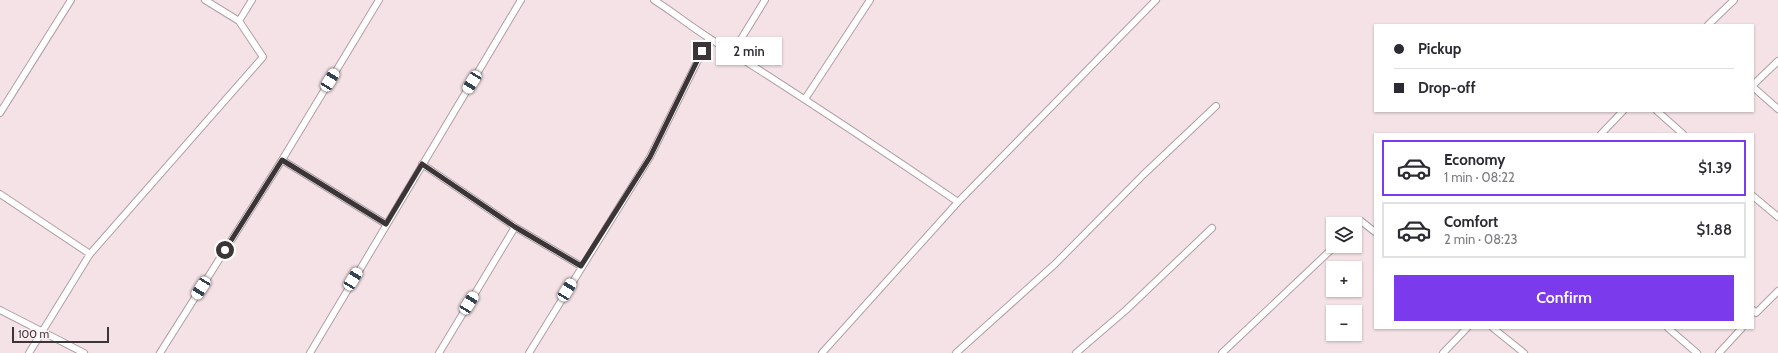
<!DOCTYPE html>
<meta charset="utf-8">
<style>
body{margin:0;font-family:Cabin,sans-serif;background:#f7f7f7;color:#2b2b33;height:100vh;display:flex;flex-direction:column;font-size:15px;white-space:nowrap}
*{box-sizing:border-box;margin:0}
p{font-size:13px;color:#7c7c81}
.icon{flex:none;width:22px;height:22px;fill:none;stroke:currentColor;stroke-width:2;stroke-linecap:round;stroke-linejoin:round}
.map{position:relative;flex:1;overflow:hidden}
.drawer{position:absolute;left:1374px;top:133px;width:380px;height:196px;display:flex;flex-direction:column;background:#fff;border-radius:0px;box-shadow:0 1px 3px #0004}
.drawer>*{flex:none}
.guide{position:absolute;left:1374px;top:24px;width:380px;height:88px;border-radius:0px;box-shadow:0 1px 3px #0004;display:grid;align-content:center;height:88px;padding:0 20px;background:#fff}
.buttons{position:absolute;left:1326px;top:217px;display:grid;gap:8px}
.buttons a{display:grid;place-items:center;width:36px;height:36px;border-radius:0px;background:#fff;box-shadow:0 1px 3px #0004;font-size:20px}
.scale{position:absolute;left:12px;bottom:10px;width:97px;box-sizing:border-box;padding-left:4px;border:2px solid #3c3537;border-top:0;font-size:11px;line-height:14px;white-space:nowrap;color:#3c3537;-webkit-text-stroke:3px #fff0f4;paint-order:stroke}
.end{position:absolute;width:18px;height:18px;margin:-9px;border:5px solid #3c3537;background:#fff;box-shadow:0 0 0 2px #fff}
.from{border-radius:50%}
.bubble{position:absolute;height:28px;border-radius:0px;background:#fff;box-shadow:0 1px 3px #0004;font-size:13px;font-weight:600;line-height:28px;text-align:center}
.car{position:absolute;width:12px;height:24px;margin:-12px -6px;border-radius:5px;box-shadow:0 0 3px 1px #0007;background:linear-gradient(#fff 24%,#345 0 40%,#fff 0 76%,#345 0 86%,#fff 0)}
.guide b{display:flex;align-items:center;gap:14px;height:38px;font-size:15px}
.guide b+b{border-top:1px solid #e1e1e2}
.guide i{width:10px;height:10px;background:#2b2b33}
ul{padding:7px 0 0;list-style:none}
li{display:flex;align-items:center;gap:12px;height:56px;margin:0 8px 6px;padding:0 12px;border:2px solid #e1e1e2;border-radius:0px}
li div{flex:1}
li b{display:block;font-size:15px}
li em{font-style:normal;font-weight:600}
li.selected{border-color:#7c3aed}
li>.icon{width:36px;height:36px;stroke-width:1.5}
.action{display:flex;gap:8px;margin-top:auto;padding:8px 20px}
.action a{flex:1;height:46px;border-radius:0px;background:#7c3aed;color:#fff;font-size:16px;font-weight:600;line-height:46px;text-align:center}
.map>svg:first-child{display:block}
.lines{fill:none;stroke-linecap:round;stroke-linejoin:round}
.street-casing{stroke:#b09fa3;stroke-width:8}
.street{stroke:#fff;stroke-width:6}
.route{stroke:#3c3537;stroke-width:5}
</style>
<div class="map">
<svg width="1778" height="353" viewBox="0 0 1778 353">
<rect width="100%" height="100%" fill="#f4e2e6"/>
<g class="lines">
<defs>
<path id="street" d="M379 0 282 160 386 224
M654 0C673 12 690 26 709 38 793 91 876 146 958 202
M239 21 252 0
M1708 25 1734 0
M733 52 765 0
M1753 85 1778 61
M1753 87 1778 109
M805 99 870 0
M1657 111 1683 134
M0 113 71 0
M1601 134 1623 111
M422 164 515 227 581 266
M0 194 90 254
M1753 196 1778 217
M1355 227 1361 221 1375 232
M0 310 84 353
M1753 310 1756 313 1778 291
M1493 328 1524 353
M1668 328 1697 353
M29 353 90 254 263 57 239 21 205 0
M160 353 282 160
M310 353 521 0
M439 353 515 227
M529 353 650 157 709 38
M822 353 958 202 1156 0
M956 353 1055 264 1143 175 1216 106
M1076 353 1126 310 1212 228
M1222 353 1335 246
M1443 353 1467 328
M1719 353 1742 328"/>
</defs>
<!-- street casing -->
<use href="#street" class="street-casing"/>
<!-- street -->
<use href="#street" class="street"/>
</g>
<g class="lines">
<!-- route -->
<path class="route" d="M225 250 282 160 386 224 422 164 515 227 581 266 650 157 702 51"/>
</g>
</svg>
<div class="buttons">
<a><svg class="icon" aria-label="layers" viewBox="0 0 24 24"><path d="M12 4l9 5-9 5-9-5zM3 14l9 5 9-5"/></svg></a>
<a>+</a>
<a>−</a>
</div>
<div class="scale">100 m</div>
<i class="end from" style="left:225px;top:250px"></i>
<i class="end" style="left:702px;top:51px"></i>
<div class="bubble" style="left:716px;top:37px;width:66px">2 min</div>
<i class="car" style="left:330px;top:80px;rotate:31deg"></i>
<i class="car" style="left:472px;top:82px;rotate:211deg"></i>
<i class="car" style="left:353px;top:279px;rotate:31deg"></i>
<i class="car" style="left:201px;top:288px;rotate:212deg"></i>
<i class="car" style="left:567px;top:290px;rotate:31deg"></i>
<i class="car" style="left:469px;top:303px;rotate:32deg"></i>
<div class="guide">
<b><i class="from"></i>Pickup</b>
<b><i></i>Drop-off</b>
</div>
<section class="drawer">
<ul>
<li class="selected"><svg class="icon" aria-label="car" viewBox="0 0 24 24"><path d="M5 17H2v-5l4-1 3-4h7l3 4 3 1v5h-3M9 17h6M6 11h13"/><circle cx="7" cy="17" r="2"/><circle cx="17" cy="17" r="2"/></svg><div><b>Economy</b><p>1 min · 08:22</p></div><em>$1.39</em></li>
<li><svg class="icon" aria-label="car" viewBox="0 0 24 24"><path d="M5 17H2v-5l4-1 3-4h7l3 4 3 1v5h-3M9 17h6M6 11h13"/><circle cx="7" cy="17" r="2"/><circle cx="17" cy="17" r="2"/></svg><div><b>Comfort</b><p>2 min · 08:23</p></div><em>$1.88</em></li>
</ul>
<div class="action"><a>Confirm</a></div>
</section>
</div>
